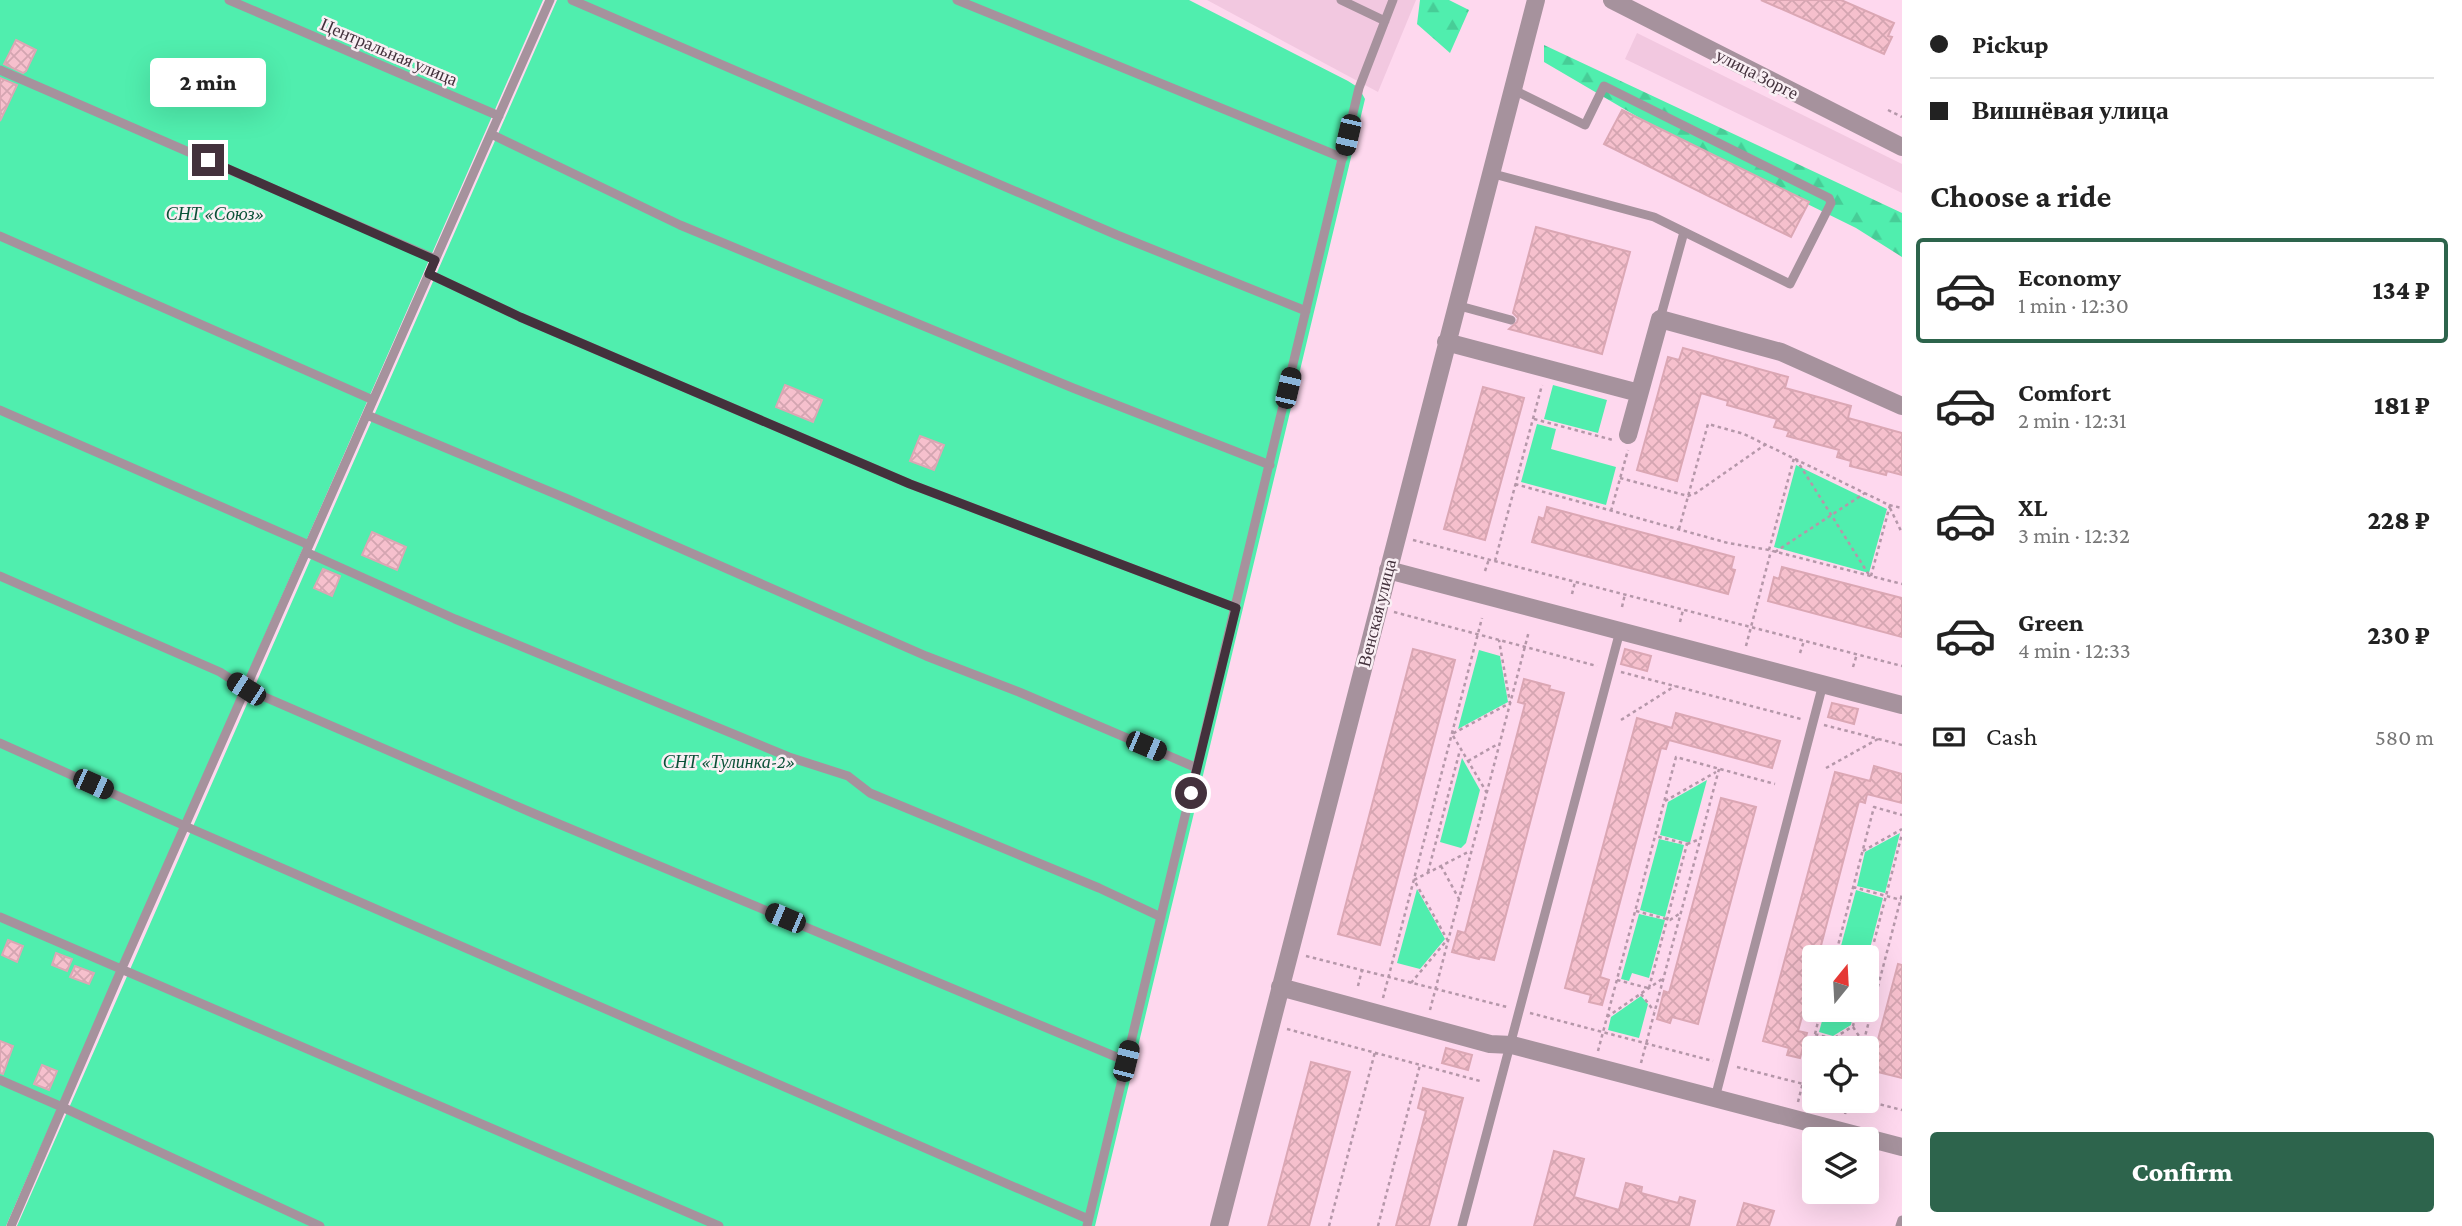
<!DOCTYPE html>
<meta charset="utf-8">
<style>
body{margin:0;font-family:"Crimson Pro",serif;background:#f2f2f2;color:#222;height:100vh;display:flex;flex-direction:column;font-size:26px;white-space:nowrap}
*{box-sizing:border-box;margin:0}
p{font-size:23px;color:#767676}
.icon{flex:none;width:38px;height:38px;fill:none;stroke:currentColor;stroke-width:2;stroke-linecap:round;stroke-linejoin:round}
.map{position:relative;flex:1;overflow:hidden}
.drawer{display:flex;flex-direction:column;background:#fff;width:560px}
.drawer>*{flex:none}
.banner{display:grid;align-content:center;height:154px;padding:0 28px;background:#fff}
.needle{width:46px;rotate:18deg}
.buttons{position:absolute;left:1802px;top:945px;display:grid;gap:14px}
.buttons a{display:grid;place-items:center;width:77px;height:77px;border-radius:7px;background:#fff;box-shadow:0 7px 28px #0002;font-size:35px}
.end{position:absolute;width:32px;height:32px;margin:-16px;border:9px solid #43313c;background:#fff;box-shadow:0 0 0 4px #fff}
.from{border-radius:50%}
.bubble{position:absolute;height:49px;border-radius:7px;background:#fff;box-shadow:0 7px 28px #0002;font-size:23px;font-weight:800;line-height:49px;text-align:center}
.car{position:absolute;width:21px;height:42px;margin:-21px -10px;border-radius:9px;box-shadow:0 0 5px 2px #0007;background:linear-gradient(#222 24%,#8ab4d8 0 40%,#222 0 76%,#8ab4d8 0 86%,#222 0)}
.banner b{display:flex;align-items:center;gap:24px;height:66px;font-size:26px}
.banner b+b{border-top:2px solid #e0e0e0}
.banner i{width:18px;height:18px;background:#222}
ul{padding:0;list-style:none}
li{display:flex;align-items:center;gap:21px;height:105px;margin:0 14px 10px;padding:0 14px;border:4px solid transparent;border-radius:7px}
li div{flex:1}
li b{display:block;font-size:26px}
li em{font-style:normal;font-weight:800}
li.current{border-color:#2d644c}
li>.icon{width:63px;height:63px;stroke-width:1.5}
h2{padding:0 28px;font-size:32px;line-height:84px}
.pay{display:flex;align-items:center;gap:18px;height:77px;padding:0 28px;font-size:26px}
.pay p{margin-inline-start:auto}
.button{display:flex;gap:14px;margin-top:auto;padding:14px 28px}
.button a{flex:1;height:80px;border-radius:7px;background:#2d644c;color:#fff;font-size:28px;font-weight:800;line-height:80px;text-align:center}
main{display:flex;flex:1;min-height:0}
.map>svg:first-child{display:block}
.built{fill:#f2c8e0}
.green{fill:#50eeae}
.forest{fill:url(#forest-firs)}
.building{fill:url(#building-cross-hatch);stroke:#dba7b4;stroke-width:2}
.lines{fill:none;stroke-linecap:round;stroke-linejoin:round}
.path{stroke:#b597a9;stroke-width:2.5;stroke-dasharray:3.5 3.5;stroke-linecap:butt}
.service{stroke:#a6929d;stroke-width:9}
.minor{stroke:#a6929d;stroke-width:18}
.route{stroke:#43313c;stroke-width:9}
.labels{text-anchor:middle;stroke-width:5;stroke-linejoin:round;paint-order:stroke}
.street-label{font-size:18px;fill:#43313c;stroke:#f9eff4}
.park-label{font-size:18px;font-style:italic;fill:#0b5138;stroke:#f9eff4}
</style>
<main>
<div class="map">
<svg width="1902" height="1226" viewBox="0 0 1902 1226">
<defs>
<pattern id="forest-firs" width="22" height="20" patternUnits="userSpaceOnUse" patternTransform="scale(1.75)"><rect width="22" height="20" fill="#50eeae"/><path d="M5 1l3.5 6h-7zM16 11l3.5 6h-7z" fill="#47cd97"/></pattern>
<pattern id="building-cross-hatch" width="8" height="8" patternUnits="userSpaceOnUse" patternTransform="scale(1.75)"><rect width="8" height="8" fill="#f6c0cd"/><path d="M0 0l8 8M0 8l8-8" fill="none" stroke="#d4a5b1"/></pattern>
</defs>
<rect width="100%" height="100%" fill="#fed8ee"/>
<!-- built -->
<path class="built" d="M1207 0H1416L1378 92Z
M1637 33 1902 164V193L1625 59Z"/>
<!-- green -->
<path class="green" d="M0 0H543L6 1226H0Z
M557 0H1189L1348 81 1359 88 1365 99 1095 1226H17Z
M1553 385 1607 400 1598 433 1544 419Z
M1537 424 1556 429 1551 449 1616 467 1606 505 1521 482Z
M1796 465 1887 509 1869 573 1774 547Z
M1479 650 1500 656 1508 702 1458 729Z
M1462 758 1480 790 1466 843 1461 848 1440 842Z
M1707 780 1690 843 1660 835 1668 802Z
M1900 833 1885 893 1857 886 1865 852Z
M1659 839 1684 845 1665 917 1640 910Z
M1417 889 1445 939 1420 969 1397 963Z
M1856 890 1883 898 1867 960V957H1838Z
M1639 914 1665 920 1649 978 1632 973 1629 981 1621 979Z
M1641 996 1648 1004 1639 1038 1608 1030 1611 1017Z
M1825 1010H1854L1851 1025 1833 1036 1819 1032Z"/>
<!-- forest -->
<path class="forest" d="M1420 0H1449L1469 10 1450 53 1417 24Z
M1544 45 1902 213V257L1856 228 1672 137 1544 62Z"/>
<!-- building -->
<path class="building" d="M1761 0H1841L1894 23 1888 36 1892 37 1884 54Z
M16 40 36 50 26 71 23 73 4 64Z
M0 78 17 85 0 121Z
M1622 110 1809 202 1791 237 1604 144Z
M1536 227 1630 252 1602 354 1509 329 1517 322 1518 318 1513 313Z
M1683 348 1788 377 1785 388 1851 406 1848 418 1902 433V475L1887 471 1886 475 1850 466 1851 461 1837 457 1839 450 1787 436 1789 431 1774 427 1777 419 1727 405 1728 401 1701 393 1677 481 1637 470 1668 357 1679 360Z
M785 385 822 400 813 422 776 407Z
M1483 387 1524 398 1485 540 1444 529Z
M920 436 944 445 934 470 910 461Z
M1547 507 1734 557 1731 569 1735 570 1728 594 1532 542 1539 517 1544 519Z
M372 532 406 547 397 570 362 555Z
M1782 567 1902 598V637L1768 601 1774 577 1779 579Z
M323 569 340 576 332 596 314 588Z
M1413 649 1455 660 1380 945 1338 934Z
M1625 649 1651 656 1647 671 1621 664Z
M1524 679 1550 686 1549 689 1564 693 1494 960 1480 957 1479 959 1452 952 1458 931 1465 933 1525 704 1518 702Z
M1832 703 1858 709 1854 724 1828 717Z
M1676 713 1780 741 1772 768 1669 740 1666 749 1661 748 1600 977 1609 980 1602 1005 1589 1002 1591 995 1565 988 1637 718 1672 728Z
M1874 766 1902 774V803L1867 794 1865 803 1859 801 1818 957H1815V969L1798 1031 1807 1033 1800 1058 1787 1055 1789 1048 1763 1041 1835 772 1870 781Z
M1721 798 1756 807 1698 1024 1672 1017 1670 1023 1657 1019 1664 991 1669 993Z
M8 940 23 946 17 962 2 955Z
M56 953 72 959 67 971 52 965Z
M1898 964 1902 965V1078L1878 1072 1871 1099 1867 1098V1059L1871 1046 1876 1047Z
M75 966 94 973 89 984 70 977Z
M0 1041 13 1046 3 1074 0 1073Z
M1446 1048 1472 1055 1468 1070 1442 1063Z
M1311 1062 1350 1072 1309 1226H1268Z
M42 1065 57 1071 49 1090 34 1084Z
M1423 1088 1463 1098 1429 1226H1396L1426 1111 1418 1108Z
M1554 1151 1584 1159 1574 1197 1619 1210 1626 1183 1642 1187 1641 1193 1678 1203 1680 1197 1695 1201 1689 1226H1534Z
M1744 1203 1774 1211 1769 1226H1737Z"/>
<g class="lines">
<!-- path -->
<path class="path" d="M1888 110 1902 117
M1534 419 1613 440
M1796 459 1869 575
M1620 478 1688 496 1696 493 1766 444
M1515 484 1728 543 1769 550 1902 584
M1890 508 1902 533
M1611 511 1628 450
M1679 529 1708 424 1744 434 1889 505 1902 508
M1413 540 1902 666
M1769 550 1794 458
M1775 552 1865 493
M1495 561 1542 385
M1485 571 1489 559
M1871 576 1890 505
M1572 594 1575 582
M1622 607 1625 594
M1394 612 1597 666
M1680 622 1683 610
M1746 646 1771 551
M1800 653 1804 641
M1853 667 1857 654
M1621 672 1801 719
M1621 720 1675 686
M1824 725 1902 745
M1468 761 1498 744
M1826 768 1878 739
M1487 793 1452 734 1510 703 1499 640
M1665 801 1716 772
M1687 844 1700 839
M1863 851 1902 829
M1441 866 1459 899
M1428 872 1460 750
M1853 887 1901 900
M1636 911 1670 920 1679 914
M1448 941 1414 880 1470 851
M1306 956 1507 1007
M1835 957 1874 807 1902 815
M1867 969 1902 834
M1867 974 1880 978
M1617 980 1648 988
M1411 983 1447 940
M1358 986 1362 970
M1649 988 1687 844 1655 836
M1641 994 1654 1011
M1383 998 1482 618
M1430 1010 1529 631
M1530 1013 1713 1061
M1607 1017 1662 979
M1853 1027 1863 1042
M1287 1029 1480 1081
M1815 1034 1833 1039 1853 1026 1857 1010
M1833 1039 1839 1048
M1853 1048 1862 1042
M1862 1048 1902 894
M1598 1051 1676 757 1775 784
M1641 1063 1719 769
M1737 1067 1815 1087
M1803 1081 1815 1074
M1867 1101 1902 1110
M1798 1102 1821 1010
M1845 1114 1849 1101
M1329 1226 1375 1052
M1378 1226 1420 1065"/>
<!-- service -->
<path class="service" d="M229 0 499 116
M572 0 1117 235 1306 311
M957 0 1343 158
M1341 0 1385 21
M0 70 435 259
M491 134 680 225 1073 388 1270 465
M1490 173 1654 217 1790 284 1831 203 1829 198 1604 86 1585 125 1512 89
M0 236 373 400
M429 274 520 317 910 484 1236 608
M1456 305 1511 320
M1660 319 1684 232
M0 410 309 545
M367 415 570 500 926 656 1019 692 1197 768
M306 552 455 619 789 757 848 776 870 793 1099 888 1161 917
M0 576 220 672 246 689 535 814 1126 1061
M0 743 185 826 1088 1219
M0 917 719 1226
M0 1080 62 1107 320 1226
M1715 1098 1823 684
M11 1226 122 968 550 0
M1087 1226 1359 88 1393 0
M1462 1226 1620 631
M1900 1226 1902 1220"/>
<!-- minor -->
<path class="minor" d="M1612 0 1902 147
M1446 342 1639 393
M1628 435 1660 319 1781 352 1902 406
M1388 570 1902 705
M1280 987 1490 1044 1512 1045 1902 1147
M1219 1226 1536 0"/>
</g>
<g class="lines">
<!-- route -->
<path class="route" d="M208 160 435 260 429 274 520 317 910 484 1236 608 1191 793"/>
</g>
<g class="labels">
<!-- street labels -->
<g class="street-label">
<text transform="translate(389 52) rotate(23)" y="6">Центральная улица</text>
<text transform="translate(1757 74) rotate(27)" y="6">улица Зорге</text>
<text transform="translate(1377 613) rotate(-76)" y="6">Венская улица</text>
</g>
<!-- park labels -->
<g class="park-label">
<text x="215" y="220">СНТ «Союз»</text>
<text x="729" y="768">СНТ «Тулинка-2»</text>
</g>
</g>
</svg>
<div class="buttons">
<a><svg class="needle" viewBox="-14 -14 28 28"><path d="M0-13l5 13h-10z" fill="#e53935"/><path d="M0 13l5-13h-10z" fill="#767676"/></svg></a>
<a><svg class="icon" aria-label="locate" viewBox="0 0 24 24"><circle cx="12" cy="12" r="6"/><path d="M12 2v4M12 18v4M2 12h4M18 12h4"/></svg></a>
<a><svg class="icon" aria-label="layers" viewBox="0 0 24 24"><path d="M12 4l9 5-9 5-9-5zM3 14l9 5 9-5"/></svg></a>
</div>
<i class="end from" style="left:1191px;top:793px"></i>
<i class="end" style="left:208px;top:160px"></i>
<div class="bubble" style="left:150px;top:58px;width:116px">2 min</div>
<i class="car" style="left:1348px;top:135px;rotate:193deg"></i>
<i class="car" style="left:1288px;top:388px;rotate:13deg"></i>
<i class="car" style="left:246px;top:689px;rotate:303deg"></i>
<i class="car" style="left:1146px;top:746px;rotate:113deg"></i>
<i class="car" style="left:93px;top:784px;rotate:114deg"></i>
<i class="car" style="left:785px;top:918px;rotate:293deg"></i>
<i class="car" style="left:1126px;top:1061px;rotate:14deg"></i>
</div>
<section class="drawer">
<div class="banner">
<b><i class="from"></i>Pickup</b>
<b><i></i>Вишнёвая улица</b>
</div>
<h2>Choose a ride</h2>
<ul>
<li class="current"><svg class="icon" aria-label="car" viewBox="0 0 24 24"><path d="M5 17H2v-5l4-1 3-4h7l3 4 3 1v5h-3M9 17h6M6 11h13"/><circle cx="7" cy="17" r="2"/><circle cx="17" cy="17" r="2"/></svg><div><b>Economy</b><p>1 min · 12:30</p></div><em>134 ₽</em></li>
<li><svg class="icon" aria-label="car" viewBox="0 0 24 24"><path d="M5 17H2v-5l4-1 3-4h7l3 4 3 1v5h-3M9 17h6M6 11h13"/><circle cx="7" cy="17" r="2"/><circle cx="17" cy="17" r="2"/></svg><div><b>Comfort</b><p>2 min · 12:31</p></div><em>181 ₽</em></li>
<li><svg class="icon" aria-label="car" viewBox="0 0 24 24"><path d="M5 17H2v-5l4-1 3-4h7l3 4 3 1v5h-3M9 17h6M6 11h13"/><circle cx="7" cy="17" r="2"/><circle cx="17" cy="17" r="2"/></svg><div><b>XL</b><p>3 min · 12:32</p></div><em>228 ₽</em></li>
<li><svg class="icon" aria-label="car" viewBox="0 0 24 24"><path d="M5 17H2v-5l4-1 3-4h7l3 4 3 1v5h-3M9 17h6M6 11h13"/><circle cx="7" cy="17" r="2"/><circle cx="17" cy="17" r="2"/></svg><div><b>Green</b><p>4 min · 12:33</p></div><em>230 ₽</em></li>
</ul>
<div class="pay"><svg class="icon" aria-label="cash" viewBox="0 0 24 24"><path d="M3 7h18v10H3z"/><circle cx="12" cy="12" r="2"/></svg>Cash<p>580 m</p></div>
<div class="button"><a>Confirm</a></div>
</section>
</main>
